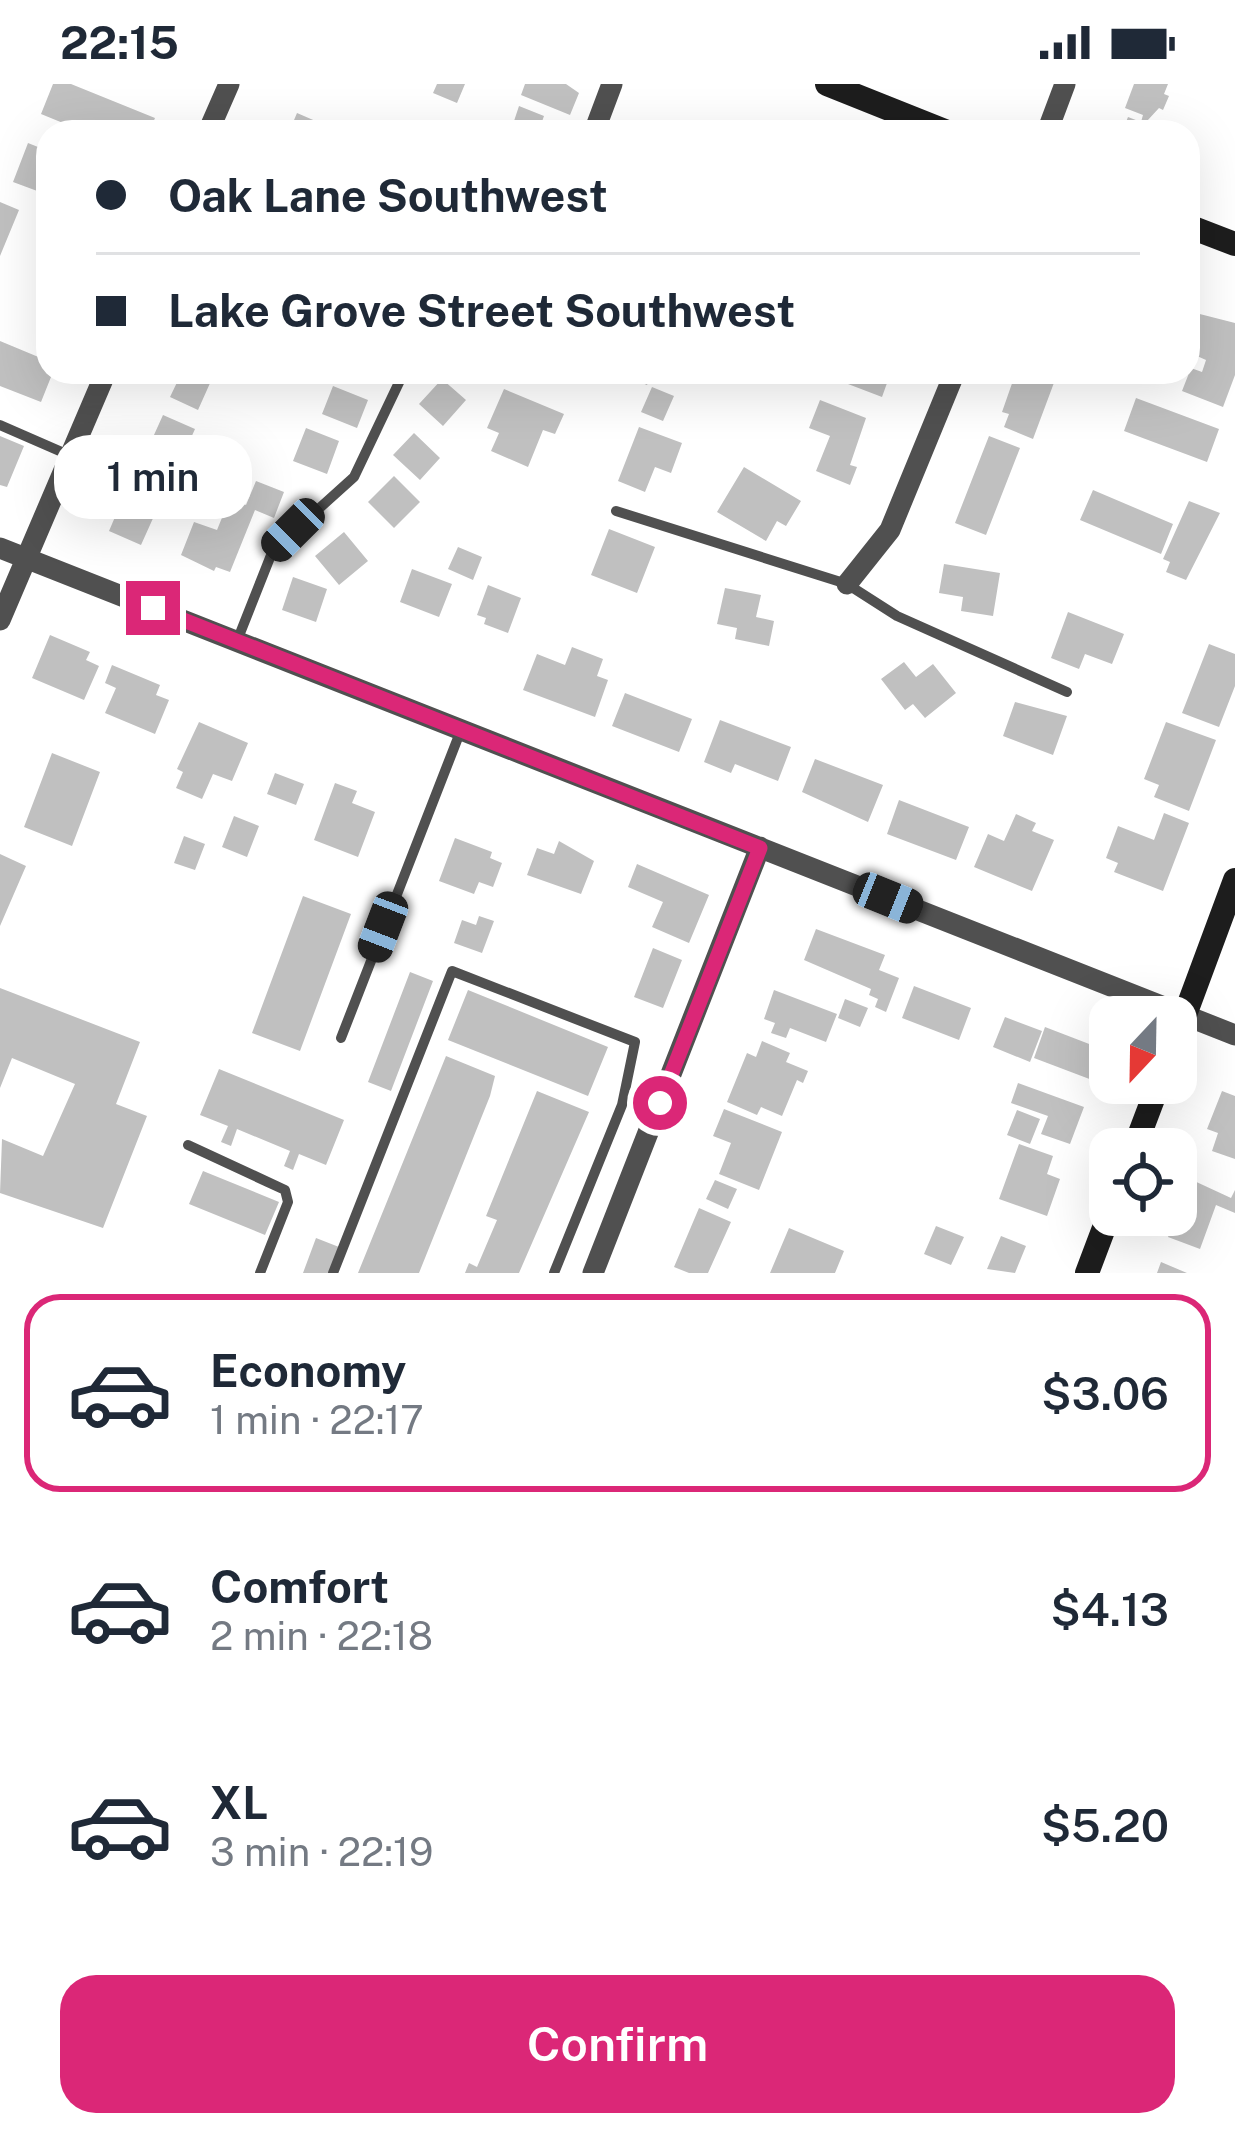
<!DOCTYPE html>
<meta charset="utf-8">
<style>
body{margin:0;font-family:"Public Sans",sans-serif;background:#f6f6f7;color:#1f2937;height:100vh;display:flex;flex-direction:column;font-size:45px;white-space:nowrap}
*{box-sizing:border-box;margin:0}
p{font-size:39px;color:#747a83}
.icon{flex:none;width:66px;height:66px;fill:none;stroke:currentColor;stroke-width:2;stroke-linecap:round;stroke-linejoin:round}
.map{position:relative;height:1189px;overflow:hidden}
.panel{display:flex;flex-direction:column;background:#fff;flex:1}
.panel>*{flex:none}
.top-card{position:absolute;left:36px;top:36px;width:1164px;height:264px;border-radius:36px;box-shadow:0 12px 48px #0002;display:grid;align-content:center;height:264px;padding:0 60px;background:#fff}
.needle{width:78px;rotate:202deg}
.buttons{position:absolute;left:1089px;top:912px;display:grid;gap:24px}
.buttons a{display:grid;place-items:center;width:108px;height:108px;border-radius:24px;background:#fff;box-shadow:0 12px 48px #0002;font-size:60px}
.end{position:absolute;width:54px;height:54px;margin:-27px;border:15px solid #db2777;background:#fff;box-shadow:0 0 0 6px #fff}
.from{border-radius:50%}
.bubble{position:absolute;height:84px;border-radius:36px;background:#fff;box-shadow:0 12px 48px #0002;font-size:39px;font-weight:600;line-height:84px;text-align:center}
.car{position:absolute;width:36px;height:72px;margin:-36px -18px;border-radius:15px;box-shadow:0 0 9px 3px #0007;background:linear-gradient(#222 24%,#8ab4d8 0 40%,#222 0 76%,#8ab4d8 0 86%,#222 0)}
.top-card b{display:flex;align-items:center;gap:42px;height:114px;font-size:45px}
.top-card b+b{border-top:3px solid #e0e1e3}
.top-card i{width:30px;height:30px;background:#1f2937}
ul{padding:21px 0 0;list-style:none}
li{display:flex;align-items:center;gap:36px;height:198px;margin:0 24px 18px;padding:0 36px;border:6px solid transparent;border-radius:36px}
li div{flex:1}
li b{display:block;font-size:45px}
li em{font-style:normal;font-weight:600}
li.selected{border-color:#db2777}
li>.icon{width:108px;height:108px;stroke-width:1.5}
.primary-button{display:flex;gap:24px;margin-top:auto;padding:24px 60px}
.primary-button a{flex:1;height:138px;border-radius:36px;background:#db2777;color:#fff;font-size:48px;font-weight:600;line-height:138px;text-align:center}
.status{display:flex;justify-content:space-between;align-items:center;height:84px;padding:0 60px;background:#fff;direction:ltr}
.status svg{height:33px;fill:currentColor}
.map>svg:first-child{display:block}
.building{fill:#c0c0c0}
.lines{fill:none;stroke-linecap:round;stroke-linejoin:round}
.lane{stroke:#505050;stroke-width:10}
.street{stroke:#505050;stroke-width:21}
.secondary{stroke:#1d1d1d;stroke-width:24}
.route{stroke:#db2777;stroke-width:15}
</style>
<div class="status"><b>22:15</b><svg viewBox="0 0 49 12"><path d="M0 12V9h3v3zM5 12V6h3v6zM10 12V3h3v9zM15 12V0h3v12zM26 1h20v11H26zM47 4h2v5h-2z"/></svg></div>
<div class="map">
<svg width="1235" height="1189" viewBox="0 0 1235 1189">
<rect width="100%" height="100%" fill="#fff"/>
<!-- building -->
<path class="building" d="M53 0H71L155 34 149 48H85L41 30Z
M437 0H465L457 19 433 9Z
M525 0H566L579 9 570 31 521 11Z
M1134 0H1168L1164 10 1169 12 1163 26 1159 24 1147 37 1146 48H1122L1128 33 1141 38 1143 31 1125 24Z
M519 22 544 32 539 46 514 37Z
M297 29 341 48H289Z
M28 59 48 67V111L13 98Z
M0 118 19 126 0 172Z
M1188 227 1235 239V291L1223 323 1182 307 1191 284 1202 288 1206 276 1188 268Z
M0 257 48 277V288H53L41 318 0 302Z
M182 288H215L198 326 170 313Z
M615 288H653L647 301Z
M853 288H891L882 313 848 300Z
M1016 288H1058L1033 355 1004 343 1009 330 1002 328Z
M442 295 466 316 443 342 419 320Z
M333 302 368 316 357 344 322 330Z
M652 303 674 312 663 337 641 328Z
M504 305 564 330 555 350 543 346 528 383 491 367 499 349 487 344Z
M1136 314 1219 345 1207 378 1124 347Z
M820 316 866 334 850 381 857 383 850 401 816 387 830 352 809 344Z
M163 331 195 345 181 376 149 362Z
M639 343 682 359 671 389 655 383 645 408 618 397Z
M306 344 339 357 327 390 293 377Z
M414 349 440 374 420 396 393 371Z
M0 352 24 362 7 403 0 401Z
M989 352 1020 364 986 451 955 439Z
M139 377 172 392 141 461 109 447Z
M744 383 801 417 786 442 777 437 766 457 717 428Z
M394 392 420 418 394 444 368 418Z
M256 397 284 408 274 434 255 426 230 488 216 483 214 487 181 471 194 438 217 446 230 414 246 421Z
M1093 406 1173 440 1161 470 1080 436Z
M1189 417 1220 429 1186 496 1166 488 1170 478 1163 475Z
M609 445 655 463 637 509 591 491Z
M344 448 368 477 339 501 315 472Z
M458 463 482 473 473 496 448 485Z
M944 480 1000 489 993 532 961 527 963 513 939 509Z
M412 485 452 500 439 533 400 518Z
M293 493 327 505 316 538 282 526Z
M488 501 521 514 508 549 484 540 486 534 477 531Z
M725 504 761 511 756 533 774 537 769 562 735 555 737 544 717 540Z
M1068 528 1124 550 1112 580 1085 570 1079 585 1051 574Z
M50 551 90 568 86 576 99 582 84 616 32 594Z
M1209 560 1235 570V602L1219 643 1182 629Z
M572 563 603 575 597 592 608 596 595 633 523 606 537 570 565 581Z
M904 578 916 593 933 580 956 609 925 634 913 620 905 626 881 595Z
M112 581 160 601 156 611 169 616 155 650 105 629 116 604 105 599Z
M625 609 692 635 679 668 612 642Z
M1015 618 1067 632 1053 671 1003 652Z
M720 636 791 663 778 697 735 680 731 689 704 678Z
M199 638 248 659 232 697 213 690 202 715 176 704 183 688 177 685Z
M1166 638 1216 656 1189 727 1154 713 1159 701 1144 695Z
M52 669 100 688 72 762 24 743Z
M815 675 883 701 868 738 802 708Z
M275 689 304 700 296 721 267 710Z
M335 699 357 707 352 719 375 728 358 773 314 756Z
M899 716 969 743 956 776 887 750Z
M1164 729 1189 739 1163 807 1114 788 1118 779 1106 774 1118 742 1154 756Z
M1016 730 1036 739 1032 747 1054 756 1032 807 974 783 988 750 1004 757Z
M234 732 259 742 247 773 222 763Z
M184 752 205 760 195 786 174 779Z
M455 754 492 768 490 774 502 779 493 803 479 798 474 810 439 797Z
M559 757 594 777 581 810 527 791 537 764 554 770Z
M0 770 26 782 0 842Z
M637 780 709 811 689 859 652 843 663 818 628 803Z
M303 812 351 830 300 967 252 949Z
M479 832 494 837 482 869 454 859 462 836 476 841Z
M816 845 885 871 879 886 899 894 886 928 875 923 878 915 869 911 871 905 804 876Z
M653 864 682 876 663 924 634 913Z
M410 888 433 897 391 1007 368 998Z
M914 902 971 924 959 956 902 934Z
M0 904 140 958 116 1020 147 1032 103 1144 0 1109 2 1055 43 1072 75 1000 12 974 0 1004Z
M468 906 608 963 588 1012 448 956Z
M774 906 837 930 826 958 790 944 786 954 771 949 775 939 764 935Z
M845 915 868 924 860 943 838 934Z
M1005 933 1042 947 1030 978 993 963Z
M1045 943 1110 968 1100 999 1034 974Z
M762 957 790 969 786 978 808 987 803 999 797 996 782 1032 761 1023 757 1031 727 1018 747 969 756 973Z
M446 972 495 992 490 1012 419 1189H358Z
M219 985 344 1036 326 1081 299 1070 293 1086 284 1082 290 1067 237 1045 231 1062 221 1058 228 1042 200 1031Z
M1018 999 1084 1023 1070 1060 1041 1050 1048 1032 1011 1019Z
M537 1007 589 1028 519 1189H465L469 1179 477 1183 497 1136 486 1132Z
M1222 1007 1235 1012V1075L1212 1067 1218 1049 1207 1045Z
M724 1025 782 1048 759 1106 719 1090 731 1059 713 1052Z
M1017 1026 1040 1035 1030 1060 1007 1051Z
M1019 1060 1053 1072 1047 1090 1060 1095 1047 1132 999 1115Z
M203 1087 279 1118 265 1151 189 1120Z
M1190 1095 1231 1114 1235 1106V1129L1216 1121 1200 1165 1168 1153Z
M715 1096 737 1105 728 1125 706 1115Z
M699 1124 731 1138 708 1189H689L674 1183Z
M936 1142 964 1153 951 1181 924 1170Z
M789 1144 844 1167 835 1189H770Z
M1001 1152 1026 1162 1015 1189 987 1185Z
M316 1154 339 1163 329 1189H303Z
M1161 1178 1187 1189H1157Z"/>
<g class="lines">
<!-- lane -->
<path class="lane" d="M48 241V246
M0 341 71 372
M616 427 847 500 897 532 1067 608
M237 557 273 466 354 393 404 288
M341 954 461 646
M188 1061 285 1106 288 1118 260 1189
M333 1189 452 887 635 958 622 1021 554 1189"/>
<!-- street -->
<path class="street" d="M208 48 229 0
M594 48 612 0
M1047 48 1065 0
M0 464 1235 951
M847 500 890 446 955 288
M0 536 106 288
M593 1189 760 763"/>
<!-- secondary -->
<path class="secondary" d="M827 0 947 48
M1188 142 1235 160
M1176 955 1235 796
M1134 1065 1159 999
M1087 1189 1110 1128"/>
</g>
<g class="lines">
<!-- route -->
<path class="route" d="M153 524 760 764 660 1019"/>
</g>
</svg>
<div class="buttons">
<a><svg class="needle" viewBox="-14 -14 28 28"><path d="M0-13l5 13h-10z" fill="#e53935"/><path d="M0 13l5-13h-10z" fill="#747a83"/></svg></a>
<a><svg class="icon" aria-label="locate" viewBox="0 0 24 24"><circle cx="12" cy="12" r="6"/><path d="M12 2v4M12 18v4M2 12h4M18 12h4"/></svg></a>
</div>
<i class="end from" style="left:660px;top:1019px"></i>
<i class="end" style="left:153px;top:524px"></i>
<div class="bubble" style="left:54px;top:351px;width:198px">1 min</div>
<i class="car" style="left:293px;top:446px;rotate:225deg"></i>
<i class="car" style="left:888px;top:814px;rotate:112deg"></i>
<i class="car" style="left:383px;top:843px;rotate:201deg"></i>
<div class="top-card">
<b><i class="from"></i>Oak Lane Southwest</b>
<b><i></i>Lake Grove Street Southwest</b>
</div>
</div>
<section class="panel">
<ul>
<li class="selected"><svg class="icon" aria-label="car" viewBox="0 0 24 24"><path d="M5 17H2v-5l4-1 3-4h7l3 4 3 1v5h-3M9 17h6M6 11h13"/><circle cx="7" cy="17" r="2"/><circle cx="17" cy="17" r="2"/></svg><div><b>Economy</b><p>1 min · 22:17</p></div><em>$3.06</em></li>
<li><svg class="icon" aria-label="car" viewBox="0 0 24 24"><path d="M5 17H2v-5l4-1 3-4h7l3 4 3 1v5h-3M9 17h6M6 11h13"/><circle cx="7" cy="17" r="2"/><circle cx="17" cy="17" r="2"/></svg><div><b>Comfort</b><p>2 min · 22:18</p></div><em>$4.13</em></li>
<li><svg class="icon" aria-label="car" viewBox="0 0 24 24"><path d="M5 17H2v-5l4-1 3-4h7l3 4 3 1v5h-3M9 17h6M6 11h13"/><circle cx="7" cy="17" r="2"/><circle cx="17" cy="17" r="2"/></svg><div><b>XL</b><p>3 min · 22:19</p></div><em>$5.20</em></li>
</ul>
<div class="primary-button"><a>Confirm</a></div>
</section>
